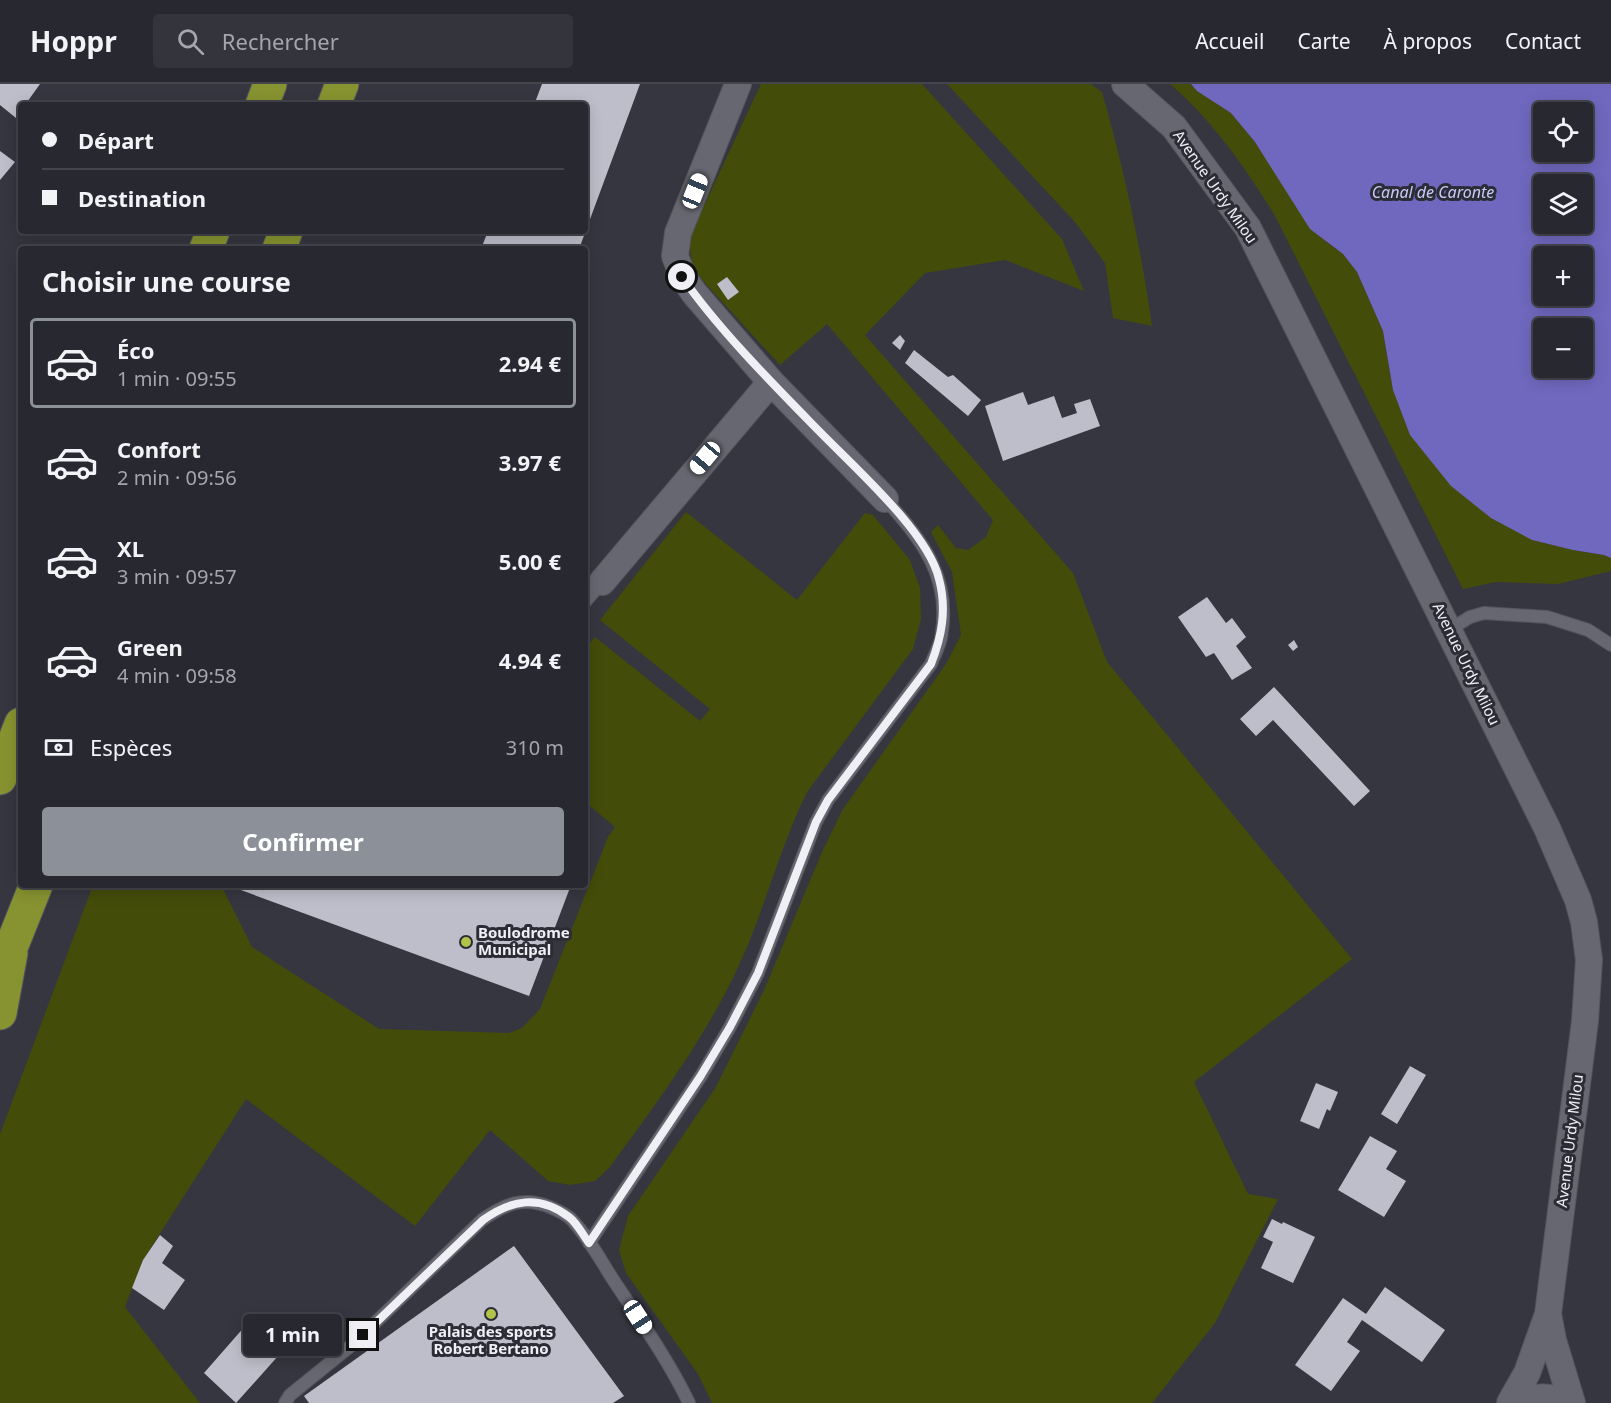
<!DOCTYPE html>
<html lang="fr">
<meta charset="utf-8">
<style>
body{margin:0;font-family:"Noto Sans",sans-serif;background:#34343c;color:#f1f3f6;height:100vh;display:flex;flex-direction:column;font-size:22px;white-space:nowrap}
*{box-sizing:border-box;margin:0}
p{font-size:20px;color:#a5a6ab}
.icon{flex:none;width:33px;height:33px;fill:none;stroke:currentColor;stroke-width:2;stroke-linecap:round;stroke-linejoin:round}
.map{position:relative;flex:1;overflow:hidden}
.side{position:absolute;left:18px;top:162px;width:570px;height:642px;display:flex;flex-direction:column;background:#282830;border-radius:6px;box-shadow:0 3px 15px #0003,0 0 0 2px #44444c}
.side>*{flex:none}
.top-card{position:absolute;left:18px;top:18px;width:570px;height:132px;border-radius:6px;box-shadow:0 3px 15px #0003,0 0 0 2px #44444c;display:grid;align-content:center;height:132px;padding:0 24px;background:#282830}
.buttons{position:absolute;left:1533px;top:18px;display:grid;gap:12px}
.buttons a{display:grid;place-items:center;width:60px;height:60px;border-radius:6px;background:#282830;box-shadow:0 3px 15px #0003,0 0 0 2px #44444c;font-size:30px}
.end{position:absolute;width:27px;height:27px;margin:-14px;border:8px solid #efeff5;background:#111;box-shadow:0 0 0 3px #111}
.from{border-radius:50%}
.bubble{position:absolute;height:42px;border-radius:6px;background:#282830;box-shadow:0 3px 15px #0003,0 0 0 2px #44444c;font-size:20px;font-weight:700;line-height:42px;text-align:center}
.car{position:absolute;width:18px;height:36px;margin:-18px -9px;border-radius:8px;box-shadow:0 0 4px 2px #0007;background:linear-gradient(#fff 24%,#345 0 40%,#fff 0 76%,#345 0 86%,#fff 0)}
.top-card b{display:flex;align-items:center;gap:21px;height:57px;font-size:22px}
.top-card b+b{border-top:2px solid #44444c}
.top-card i{width:15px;height:15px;background:#f1f3f6}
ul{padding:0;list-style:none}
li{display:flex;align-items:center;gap:18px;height:90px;margin:0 12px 9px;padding:0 12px;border:3px solid transparent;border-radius:6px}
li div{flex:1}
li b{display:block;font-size:22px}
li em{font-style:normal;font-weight:700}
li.current{border-color:#8c9099}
li>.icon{width:54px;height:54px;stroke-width:1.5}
h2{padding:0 24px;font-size:27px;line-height:72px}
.pay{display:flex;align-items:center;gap:15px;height:66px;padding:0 24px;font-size:22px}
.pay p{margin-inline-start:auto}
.primary-button{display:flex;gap:12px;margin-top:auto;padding:12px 24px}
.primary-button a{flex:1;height:69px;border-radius:6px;background:#8c9099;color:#fff;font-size:24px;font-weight:700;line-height:69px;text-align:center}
header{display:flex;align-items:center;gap:36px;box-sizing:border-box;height:84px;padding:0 30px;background:#282830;border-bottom:2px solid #44444c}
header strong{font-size:28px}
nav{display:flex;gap:33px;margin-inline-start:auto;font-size:21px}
.search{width:420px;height:54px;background:#34343c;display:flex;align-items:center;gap:15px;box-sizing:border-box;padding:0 21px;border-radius:6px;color:#a5a6ab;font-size:22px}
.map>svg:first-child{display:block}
.green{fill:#444c09}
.water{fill:#7068be;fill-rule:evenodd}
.building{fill:#bebeca}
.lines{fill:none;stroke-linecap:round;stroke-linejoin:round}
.service-casing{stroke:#54545d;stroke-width:14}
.minor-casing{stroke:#54545d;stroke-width:28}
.motorway-casing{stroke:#54545d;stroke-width:35}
.service{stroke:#676771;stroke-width:12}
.minor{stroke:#676771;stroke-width:26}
.motorway{stroke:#879330;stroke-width:33}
.route{stroke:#efeff5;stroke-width:8}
.poi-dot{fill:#b3c24b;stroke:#2c2c36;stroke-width:2}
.labels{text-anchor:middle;stroke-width:6;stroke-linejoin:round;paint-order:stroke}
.street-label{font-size:15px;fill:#efeff5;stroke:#2c2c36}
.poi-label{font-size:15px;font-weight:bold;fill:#efeff5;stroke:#2c2c36;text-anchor:start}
.water-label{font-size:16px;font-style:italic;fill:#c8c8f5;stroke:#2c2c36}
</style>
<header>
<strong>Hoppr</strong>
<div class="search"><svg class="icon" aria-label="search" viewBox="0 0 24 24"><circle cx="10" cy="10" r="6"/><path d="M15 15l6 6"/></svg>Rechercher</div>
<nav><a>Accueil</a><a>Carte</a><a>À propos</a><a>Contact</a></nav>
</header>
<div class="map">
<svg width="1611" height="1319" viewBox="0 0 1611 1319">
<rect width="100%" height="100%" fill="#363640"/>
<!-- green -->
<path class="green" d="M761 0H922L1062 155 1084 207 1005 176 925 189 865 251 1073 489 1107 578 1352 875 1194 998 1248 1110 1278 1115 1215 1239 1152 1319H712L698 1290 626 1189 619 1166 628 1132 716 1003 764 906 823 766 843 725 946 580 961 551 952 488 931 448 938 441 956 464 968 466 986 453 993 436 827 240 780 281 704 198 692 181 689 154Z
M947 0H1091L1102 8C1124 85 1141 163 1152 242L1113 234 1105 179 1075 138Z
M1170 0H1191L1197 7 1231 29 1255 58 1326 158 1343 170 1357 188 1383 247 1393 306 1532 456 1573 466 1604 471 1611 474V487L1558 500 1496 498 1463 505 1274 130C1243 81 1214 38 1170 0Z
M686 428 797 516 865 429 873 431 910 476 920 504 921 535 913 565 807 708C780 763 765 824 740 879 707 952 656 1020 609 1084L595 1097 570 1101 548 1097 490 1046 415 1142 246 1015 143 1176 125 1223 200 1319H0V1050L93 801H221L252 863 379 945 509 949 522 944 540 925 608 753 615 743 585 718V565L595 553 700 637 710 625 600 536Z"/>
<!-- water -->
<path class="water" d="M1191 0H1611V474L1604 471 1573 466 1532 456 1491 434 1451 402 1410 351 1393 306 1383 247 1357 188 1343 170 1310 145 1255 58 1231 29 1197 7ZM1544 28H1582V68H1544ZM1544 100H1582V140H1544ZM1544 172H1582V212H1544ZM1544 244H1582V284H1544Z"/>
<!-- building -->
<path class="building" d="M0 0H40L25 21H21V27L16 34 0 21Z
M542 0H640L579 165H481L488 147H585V21H534Z
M0 67 15 78 0 96Z
M727 193 739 208 728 216 717 200Z
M900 251 905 257 900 266 892 259Z
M914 266 948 293 953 291 981 316 968 332 905 279Z
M1023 308 1028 321 1054 312 1062 334 1077 329 1074 320 1090 315 1100 342 1003 377 985 322Z
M1207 513 1226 539 1232 534 1246 553 1236 562 1252 584 1232 596 1214 569 1206 573 1178 533Z
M1294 556 1298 563 1293 567 1288 561Z
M1274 603 1370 707 1354 722 1273 636 1256 652 1240 635Z
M239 801H571L529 912 238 805Z
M1410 982 1426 991 1397 1040 1381 1030Z
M1316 999 1338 1008 1330 1027 1327 1025 1319 1045 1300 1037Z
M1370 1052 1397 1067 1386 1085 1406 1097 1384 1133 1338 1106Z
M1272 1135 1282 1140 1283 1138 1315 1153 1293 1199 1261 1184 1273 1158 1263 1153Z
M160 1151 173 1162 162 1179 185 1196 164 1226 132 1204 143 1176Z
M514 1162 624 1312 613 1319H309L304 1312Z
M1385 1203 1445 1246 1422 1278 1362 1236 1347 1258 1360 1267 1331 1307 1295 1281 1343 1214 1366 1230Z
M253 1233 287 1262 236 1319 204 1289Z"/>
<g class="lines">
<defs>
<path id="service" d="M585 518 602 498
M1449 546 1470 533 1484 529 1547 533 1588 546 1611 561
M589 1159 701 992 730 943 758 889 816 738 828 716 931 580C934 572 939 563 941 554 952 494 923 457 885 415
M285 1319 290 1311 353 1260 482 1136C505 1120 523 1112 550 1123 557 1126 565 1130 570 1134 587 1151 600 1175 612 1194 639 1235 668 1275 689 1319"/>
<path id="minor" d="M738 0 678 149 675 172 683 193 694 209 771 298 885 415
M1125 0 1174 43 1248 144 1547 744 1578 816 1584 838 1589 876 1585 937 1548 1230 1527 1289 1510 1319
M602 498 771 298
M1548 1230 1553 1256 1572 1319
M1517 1319C1537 1311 1552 1312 1572 1319"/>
<path id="motorway" d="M262 21 270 0
M334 21 342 0
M206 165 213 147
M279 165 286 147
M0 694 21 640
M0 891 36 801
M0 929 11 869"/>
</defs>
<!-- service casing -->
<use href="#service" class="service-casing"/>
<!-- minor casing -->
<use href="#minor" class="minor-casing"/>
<!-- motorway casing -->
<use href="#motorway" class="motorway-casing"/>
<!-- service -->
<use href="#service" class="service"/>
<!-- minor -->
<use href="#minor" class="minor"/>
<!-- motorway -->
<use href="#motorway" class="motorway"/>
</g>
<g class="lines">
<!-- route -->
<path class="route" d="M363 1251 483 1136C511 1116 539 1110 569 1133 577 1139 583 1151 589 1159L700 993 730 943 758 889 816 738 828 716 931 580C942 552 947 525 939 495 928 448 854 383 819 347 773 300 720 247 682 193"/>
</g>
<!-- markers -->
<g class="poi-dot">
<circle cx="466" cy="858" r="6"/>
<circle cx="491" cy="1230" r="6"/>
</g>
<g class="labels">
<!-- street labels -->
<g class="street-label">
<text transform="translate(1215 103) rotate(55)" y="5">Avenue Urdy Milou</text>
<text transform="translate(1466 580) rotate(64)" y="5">Avenue Urdy Milou</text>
<text transform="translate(1570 1057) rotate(-83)" y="5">Avenue Urdy Milou</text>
</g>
<!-- poi labels -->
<g class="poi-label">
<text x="478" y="854">Boulodrome<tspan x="478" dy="17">Municipal</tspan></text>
<text x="491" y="1253" text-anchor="middle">Palais des sports<tspan x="491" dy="17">Robert Bertano</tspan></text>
</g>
<!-- water labels -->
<g class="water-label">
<text x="1433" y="114">Canal de Caronte</text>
</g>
</g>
</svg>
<div class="buttons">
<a><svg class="icon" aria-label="locate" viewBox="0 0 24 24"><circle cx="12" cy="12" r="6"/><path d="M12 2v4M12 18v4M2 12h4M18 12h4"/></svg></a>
<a><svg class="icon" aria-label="layers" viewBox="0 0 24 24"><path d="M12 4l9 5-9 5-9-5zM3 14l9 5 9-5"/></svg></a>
<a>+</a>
<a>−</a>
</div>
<i class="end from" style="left:682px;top:193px"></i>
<i class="end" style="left:363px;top:1251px"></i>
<div class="bubble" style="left:243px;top:1230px;width:99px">1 min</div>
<i class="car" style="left:695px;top:107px;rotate:22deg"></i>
<i class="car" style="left:705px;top:374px;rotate:220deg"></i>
<i class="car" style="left:638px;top:1233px;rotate:147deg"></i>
<div class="top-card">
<b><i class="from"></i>Départ</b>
<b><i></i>Destination</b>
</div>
<section class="side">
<h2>Choisir une course</h2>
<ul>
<li class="current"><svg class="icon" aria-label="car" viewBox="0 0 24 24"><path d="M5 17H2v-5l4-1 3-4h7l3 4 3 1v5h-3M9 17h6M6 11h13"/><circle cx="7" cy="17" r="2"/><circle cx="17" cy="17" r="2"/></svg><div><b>Éco</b><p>1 min · 09:55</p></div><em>2.94 €</em></li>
<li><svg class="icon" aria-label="car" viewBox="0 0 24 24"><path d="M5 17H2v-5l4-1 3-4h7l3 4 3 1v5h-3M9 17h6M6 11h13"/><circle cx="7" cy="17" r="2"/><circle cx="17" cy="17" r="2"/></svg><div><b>Confort</b><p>2 min · 09:56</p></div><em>3.97 €</em></li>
<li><svg class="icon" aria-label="car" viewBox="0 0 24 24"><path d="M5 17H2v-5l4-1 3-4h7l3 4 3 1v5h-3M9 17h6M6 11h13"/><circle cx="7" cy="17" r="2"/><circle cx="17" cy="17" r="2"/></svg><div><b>XL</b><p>3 min · 09:57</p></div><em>5.00 €</em></li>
<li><svg class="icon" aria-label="car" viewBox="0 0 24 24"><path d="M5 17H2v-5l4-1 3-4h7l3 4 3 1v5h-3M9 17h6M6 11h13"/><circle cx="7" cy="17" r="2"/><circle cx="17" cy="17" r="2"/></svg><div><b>Green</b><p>4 min · 09:58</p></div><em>4.94 €</em></li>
</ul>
<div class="pay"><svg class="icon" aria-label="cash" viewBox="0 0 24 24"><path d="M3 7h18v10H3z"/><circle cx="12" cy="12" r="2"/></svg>Espèces<p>310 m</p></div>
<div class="primary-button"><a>Confirmer</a></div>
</section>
</div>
